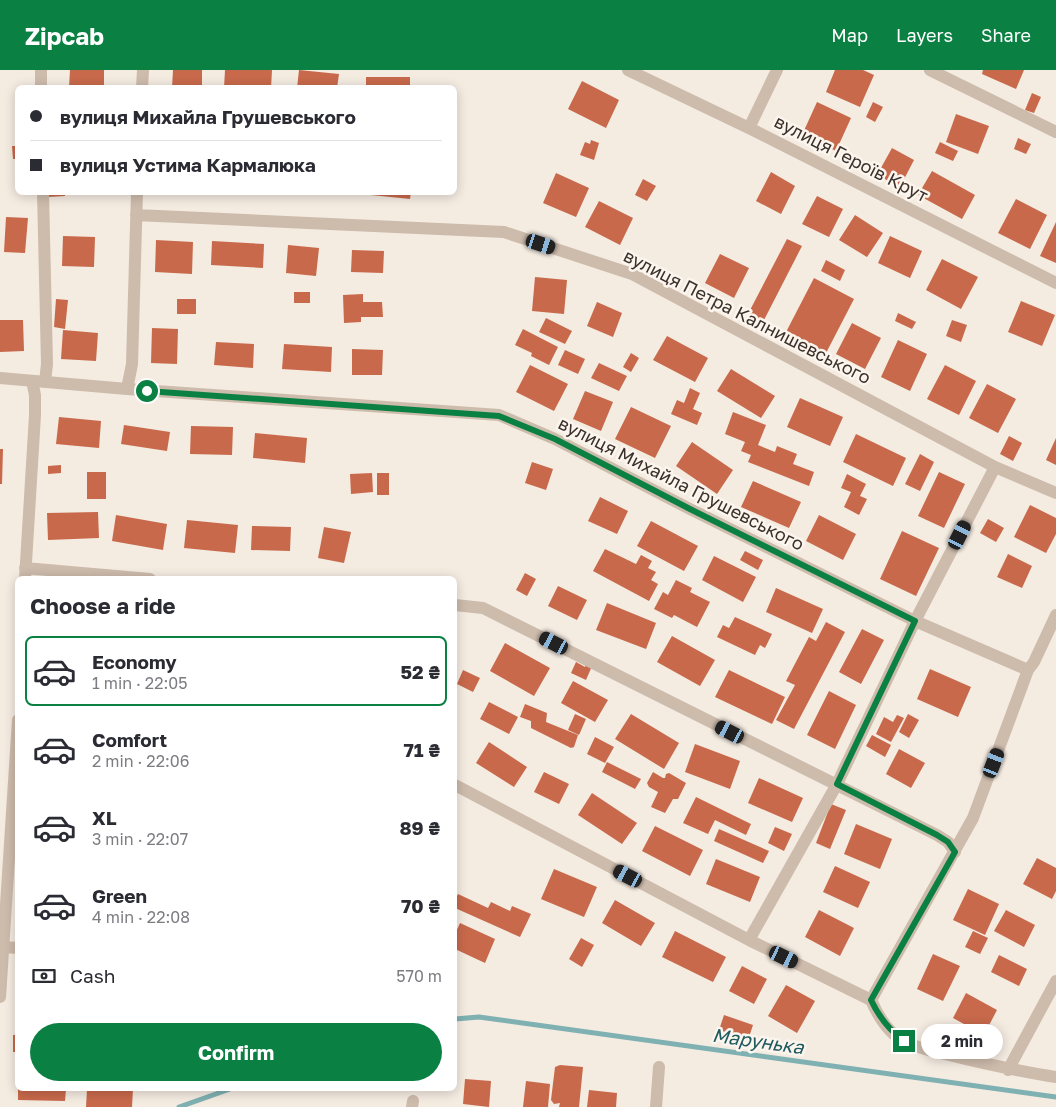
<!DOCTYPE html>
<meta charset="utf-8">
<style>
body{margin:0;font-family:"Golos Text",sans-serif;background:#f2f2f3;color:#2b2b33;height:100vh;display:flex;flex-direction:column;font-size:19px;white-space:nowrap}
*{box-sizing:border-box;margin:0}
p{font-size:16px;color:#7c7c81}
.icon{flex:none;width:28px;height:28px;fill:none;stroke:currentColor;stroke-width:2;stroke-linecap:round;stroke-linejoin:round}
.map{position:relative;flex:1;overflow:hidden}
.drawer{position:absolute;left:15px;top:506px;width:442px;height:515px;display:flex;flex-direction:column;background:#fff;border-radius:8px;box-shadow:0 2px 12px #0003}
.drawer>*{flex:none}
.banner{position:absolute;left:15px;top:15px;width:442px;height:110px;border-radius:8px;box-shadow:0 2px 12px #0003;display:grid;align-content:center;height:110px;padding:0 15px;background:#fff}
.end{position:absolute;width:22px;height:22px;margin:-11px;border:6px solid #0b8043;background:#fff;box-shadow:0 0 0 2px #fff}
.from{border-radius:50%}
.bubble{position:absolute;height:35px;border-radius:18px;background:#fff;box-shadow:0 2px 12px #0003;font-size:16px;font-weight:700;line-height:35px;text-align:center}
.car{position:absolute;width:15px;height:30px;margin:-15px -8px;border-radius:6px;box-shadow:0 0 4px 1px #0007;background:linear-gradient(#222 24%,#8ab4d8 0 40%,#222 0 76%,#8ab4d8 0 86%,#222 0)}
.banner b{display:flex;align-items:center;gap:18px;height:48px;font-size:19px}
.banner b+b{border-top:1px solid #e1e1e2}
.banner i{width:12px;height:12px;background:#2b2b33}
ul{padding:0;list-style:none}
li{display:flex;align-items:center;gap:15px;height:70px;margin:0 10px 8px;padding:0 5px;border:2px solid transparent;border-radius:8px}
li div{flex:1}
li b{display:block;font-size:19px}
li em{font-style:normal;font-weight:700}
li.selected{border-color:#0b8043}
li>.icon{width:45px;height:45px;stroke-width:1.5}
h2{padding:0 15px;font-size:22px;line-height:60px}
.pay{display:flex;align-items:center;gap:12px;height:55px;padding:0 15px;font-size:19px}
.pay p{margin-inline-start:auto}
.action{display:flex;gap:10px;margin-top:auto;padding:10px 15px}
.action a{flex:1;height:58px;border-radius:30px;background:#0b8043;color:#fff;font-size:20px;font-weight:700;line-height:58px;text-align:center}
header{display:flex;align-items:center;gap:30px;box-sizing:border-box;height:70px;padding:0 25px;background:#0b8043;color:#fff}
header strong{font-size:24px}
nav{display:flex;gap:28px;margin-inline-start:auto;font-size:18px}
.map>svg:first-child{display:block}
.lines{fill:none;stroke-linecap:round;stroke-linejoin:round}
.stream{stroke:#7fb0b2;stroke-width:5}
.building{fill:#c8694b}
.street{stroke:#cdbbac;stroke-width:12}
.route{stroke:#0b8043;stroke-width:6}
.labels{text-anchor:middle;stroke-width:5;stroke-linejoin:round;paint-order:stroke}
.street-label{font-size:18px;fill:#3b302b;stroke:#fbf5ee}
.water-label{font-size:19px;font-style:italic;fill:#1f5a5e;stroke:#fbf5ee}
</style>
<header>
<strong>Zipcab</strong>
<nav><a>Map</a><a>Layers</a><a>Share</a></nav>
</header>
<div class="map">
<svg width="1056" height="1037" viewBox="0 0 1056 1037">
<rect width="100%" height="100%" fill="#f4ebe1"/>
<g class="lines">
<!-- stream -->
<path class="stream" d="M455 949 479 947 1056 1027
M179 1037 230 1019"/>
</g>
<!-- building -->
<path class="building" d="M70 0H104V18H69Z
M173 0H202V18H172Z
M225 0H272L271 18H224Z
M299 0 339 4 337 18H297Z
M835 0H863L874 5 860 37 826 22Z
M983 0H1024L1016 19 982 4Z
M366 7H410V18H366Z
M582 11 619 30 606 58 568 39Z
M1032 23 1041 27 1034 43 1025 40Z
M817 32 851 48 836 81 802 65Z
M873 32 883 37 875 52 866 47Z
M956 44 989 56 978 84 946 72Z
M1018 68 1031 74 1026 84 1014 79Z
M591 70 599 73 594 90 580 85 585 72 590 74Z
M940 72 958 81 953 91 935 83Z
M12 76H18V89H13Z
M892 78 914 90 900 117 877 105Z
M932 101 975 125 962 149 918 125Z
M771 102 795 116 781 144 756 131Z
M556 103 589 118 576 147 543 133Z
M643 109 656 116 647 131 635 125Z
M48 122H65V126L48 127Z
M361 122H411L410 129 361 124Z
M817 126 843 139 829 167 802 154Z
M1016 129 1047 145 1030 179 998 163Z
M599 131 633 148 620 175 585 157Z
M855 145 883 163 867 187 839 170Z
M6 147 28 148 25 183 4 182Z
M1056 152V193L1040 186Z
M63 166 95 167 94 197 62 196Z
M890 166 922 181 910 208 878 193Z
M787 169 802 176 763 252 748 244Z
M156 170 193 172 192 204 155 202Z
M212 171 264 174 263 198 211 195Z
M288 175 319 178 316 206 286 203Z
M352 180 384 181 383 203 351 202Z
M720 184 749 198 734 228 705 213Z
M942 189 978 207 961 239 926 220Z
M826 190 845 200 840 211 821 201Z
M535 207 567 210 564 244 532 241Z
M814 208 854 229 825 285 785 264Z
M294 222H310V233H294Z
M363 224V232H382L383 247H361V252L344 253 343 225Z
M56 229 68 230 65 259 54 257Z
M177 229H196V244H177Z
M1021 231 1055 245 1042 276 1008 262Z
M597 232 622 243 613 267 587 256Z
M898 243 916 252 912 259 895 251Z
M546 248 572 261 565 274 539 262Z
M0 250H23L24 281 0 282Z
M952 250 967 255 961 272 946 266Z
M852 253 881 268 865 299 836 284Z
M152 258 178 259 177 294 151 293Z
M523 259 558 277 549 295 531 286 532 283 515 275Z
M63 260 98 263 96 291 61 289Z
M667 266 708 288 695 312 653 290Z
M898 270 927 284 910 321 881 307Z
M216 272 254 274 253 298 214 295Z
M284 274 332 277 331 302 282 299Z
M352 279 383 280 382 305H352Z
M565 280 585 289 578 304 558 295Z
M631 283 639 288 631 302 623 297Z
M599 293 627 306 619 321 591 308Z
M530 295 568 314 554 341 516 322Z
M945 295 976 311 959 345 927 329Z
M731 299 775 326 761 348 717 321Z
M987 314 1016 329 998 363 969 348Z
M690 318 700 323 693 339 702 343 697 355 671 344 677 330 684 333Z
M585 321 613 332 601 361 573 349Z
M800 328 843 347 830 376 787 357Z
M631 337 671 356 655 388 615 369Z
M733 342 766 355 758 375 775 382 777 376 797 384 793 394 814 402 809 416 748 392 751 385 741 381 745 372 725 364Z
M59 347 101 351 99 378 56 374Z
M124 355 170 362 167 381 121 374Z
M191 356 233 357 232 385 190 384Z
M255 363 307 368 305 393 253 388Z
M856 364 906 388 893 416 843 392Z
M1009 366 1022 373 1013 391 1000 384Z
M1056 368V395L1046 390Z
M692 372 733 400 717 424 676 396Z
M0 379H3L2 414H0Z
M920 384 934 392 920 421 905 414Z
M532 392 553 399 546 420 525 413Z
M61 395V403L48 404V396Z
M87 402H106V429H87Z
M939 402 965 414 944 458 918 446Z
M372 403 373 422 351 424 350 404Z
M377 403H389V425H377Z
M847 404 866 414 860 426 867 429 859 445 844 437 851 422 841 418Z
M753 411 801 432 789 458 741 437Z
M600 427 628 441 617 464 588 451Z
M1030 435 1056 448V464L1046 483 1014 467Z
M98 442 99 468 48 470 47 443Z
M116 445 167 454 163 480 112 471Z
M819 445 856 464 843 490 806 471Z
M988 449 1004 458 996 472 980 463Z
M187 450 238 455 235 483 184 478Z
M651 451 698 476 684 501 637 476Z
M252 456 291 457 290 481 251 480Z
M324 457 351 462 344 493 318 488Z
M902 461 939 478 916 526 880 509Z
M605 479 636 494 641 485 652 491 648 498 656 502 651 510 658 514 649 531 593 501Z
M745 481 763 490 758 500 740 490Z
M1008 484 1032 496 1022 518 997 507Z
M714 486 756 507 743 532 702 510Z
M525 503 536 509 527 526 516 520Z
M676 510 692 518 690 522 710 532 697 557 674 545 672 548 654 539 663 522 668 525Z
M558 516 587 530 577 550 548 536Z
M776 518 823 539 812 563 766 542Z
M607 533 656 553 646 579 596 560Z
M735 547 772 564 765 578 760 575 755 585 717 567 723 555 729 558Z
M826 552 845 562 794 659 776 650 795 615 786 611 809 567 816 571Z
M862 559 884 570 861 614 839 602Z
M672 566 715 590 700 616 657 592Z
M505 573 550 598 534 626 490 601Z
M576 592 585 597 587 593 592 596 586 610 571 603Z
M930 599 971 617 958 647 917 629Z
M463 600 480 608 473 622 457 614Z
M729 600 785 627 772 654 715 627Z
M573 611 608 630 595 652 561 633Z
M829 621 856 635 835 679 807 665Z
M489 632 518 647 509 664 480 649Z
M525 634 547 643 546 652 578 665 574 677 571 678 531 658V651L520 647Z
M575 644 586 649 579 665 568 660Z
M631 644 679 673 664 699 615 669Z
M908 644 919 650 909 668 899 662Z
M897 645 904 648 891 672 876 664 884 647 893 652Z
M872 665 891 675 885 687 866 676Z
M595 667 614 677 605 693 587 684Z
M489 672 527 697 514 717 476 693Z
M695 674 740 691 730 719 685 702Z
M899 679 925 693 911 718 886 704Z
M607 692 641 709 635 719 602 702Z
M544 702 569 714 559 734 534 722Z
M653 702 663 708H665L666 704 669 703 686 713 678 729H673L665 743 651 737 658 722 649 717 647 713Z
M759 708 803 728 792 752 748 733Z
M592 723 637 753 622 774 578 745Z
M696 727 751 754 746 765 715 750 708 764 683 753Z
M831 734 846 740 830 779 816 773Z
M856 754 892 769 880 799 844 784Z
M655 756 703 780 690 806 642 781Z
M775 757 792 764 784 781 768 773Z
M719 759 769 781 763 793 714 771Z
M1037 788 1056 798V821L1052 829 1023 814Z
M716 789 760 807 750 832 706 814Z
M835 796 870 812 858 838 823 822Z
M554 799 597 817 584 847 541 829Z
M968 819 999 834 985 865 953 850Z
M458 824 488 838 491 832 510 841 512 836 531 844 520 867 455 838V830Z
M615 830 655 853 641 876 602 853Z
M819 840 854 858 840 886 805 867Z
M1006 840 1035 855 1024 877 994 861Z
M460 853 495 869 485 893 455 879V864Z
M675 861 726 887 713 912 662 887Z
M973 861 988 868 980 884 965 877Z
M581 868 594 875 582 897 569 889Z
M933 884 960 896 943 931 917 919Z
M999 885 1027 899 1019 916 991 902Z
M742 896 767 909 754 934 729 921Z
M786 915 815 931 797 963 768 946Z
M966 923 997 940 984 965 953 948Z
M724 945 753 955 748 970 719 960Z
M13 965H18V982H13Z
M560 995 583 997 579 1037H559L560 1033 554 1034 551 1030 555 997Z
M465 1009 491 1011 489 1037 463 1034Z
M526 1011 550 1014 548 1037H523Z
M18 1019H66L65 1031 18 1030Z
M87 1019H133L132 1037H86Z
M589 1020 617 1023 616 1037H587Z"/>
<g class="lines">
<!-- street -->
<path class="street" d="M41 0V18
M628 0 749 58 1056 213
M930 0 1056 62
M142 18 143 0
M749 58 777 0
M43 122 47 294 45 312
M136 145 504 162 632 204 995 397 1056 423
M0 308 127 319 499 345 555 369 688 438 915 551 1028 600
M127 319 132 294 137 122
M25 498 150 509
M25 509 35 345V325L32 311
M455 535 483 538 937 765 948 772 955 782
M455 715 749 870 871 930C878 946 889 964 905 972 920 979 937 982 953 986 988 994 1021 1002 1056 1007
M749 870 837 714 915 551 995 397
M4 877 18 878
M0 927 18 650
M871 930 973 748 1028 600 1034 592 1056 545
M1008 1000 1056 911
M412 1037 413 1031
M656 1037 659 997"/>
</g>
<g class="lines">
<!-- route -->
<path class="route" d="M147 321 499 346 555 369 688 438 915 551 837 714 937 765 948 772 955 782 871 930C879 947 889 960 904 971"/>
</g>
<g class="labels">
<!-- street labels -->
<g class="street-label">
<text transform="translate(851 89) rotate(27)" y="6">вулиця Героїв Крут</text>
<text transform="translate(747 247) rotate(27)" y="6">вулиця Петра Калнишевського</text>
<text transform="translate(681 414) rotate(27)" y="6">вулиця Михайла Грушевського</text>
</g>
<!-- water labels -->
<g class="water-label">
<text transform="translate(758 971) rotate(8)" y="7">Марунька</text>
</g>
</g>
</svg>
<i class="end from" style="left:147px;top:321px"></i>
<i class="end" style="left:904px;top:971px"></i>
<div class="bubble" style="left:921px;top:954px;width:82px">2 min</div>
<i class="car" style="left:541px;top:174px;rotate:108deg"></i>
<i class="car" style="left:960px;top:465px;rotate:27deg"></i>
<i class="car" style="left:554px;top:573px;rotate:297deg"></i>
<i class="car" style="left:730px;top:662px;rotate:297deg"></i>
<i class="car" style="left:994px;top:693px;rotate:21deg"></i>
<i class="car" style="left:628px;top:806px;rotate:298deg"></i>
<i class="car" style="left:784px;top:887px;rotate:116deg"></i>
<div class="banner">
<b><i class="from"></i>вулиця Михайла Грушевського</b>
<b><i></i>вулиця Устима Кармалюка</b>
</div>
<section class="drawer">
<h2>Choose a ride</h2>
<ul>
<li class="selected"><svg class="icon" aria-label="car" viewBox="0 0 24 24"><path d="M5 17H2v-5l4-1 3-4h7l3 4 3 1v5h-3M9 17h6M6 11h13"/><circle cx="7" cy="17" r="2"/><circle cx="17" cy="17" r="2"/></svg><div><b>Economy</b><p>1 min · 22:05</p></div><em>52 ₴</em></li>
<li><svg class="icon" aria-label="car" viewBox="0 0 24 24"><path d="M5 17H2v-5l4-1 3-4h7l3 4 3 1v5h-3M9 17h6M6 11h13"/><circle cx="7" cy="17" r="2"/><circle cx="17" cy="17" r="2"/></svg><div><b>Comfort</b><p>2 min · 22:06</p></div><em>71 ₴</em></li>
<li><svg class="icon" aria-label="car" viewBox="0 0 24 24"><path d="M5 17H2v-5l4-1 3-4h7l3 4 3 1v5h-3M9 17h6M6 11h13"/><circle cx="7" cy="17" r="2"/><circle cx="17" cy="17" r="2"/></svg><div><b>XL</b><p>3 min · 22:07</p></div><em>89 ₴</em></li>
<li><svg class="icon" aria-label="car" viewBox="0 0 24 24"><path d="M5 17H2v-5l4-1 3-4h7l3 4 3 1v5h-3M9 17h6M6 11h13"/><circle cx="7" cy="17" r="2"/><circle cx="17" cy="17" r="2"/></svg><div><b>Green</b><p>4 min · 22:08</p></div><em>70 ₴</em></li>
</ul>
<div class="pay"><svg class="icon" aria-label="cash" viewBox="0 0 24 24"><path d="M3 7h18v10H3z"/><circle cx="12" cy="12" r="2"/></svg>Cash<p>570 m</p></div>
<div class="action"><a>Confirm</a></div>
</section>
</div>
